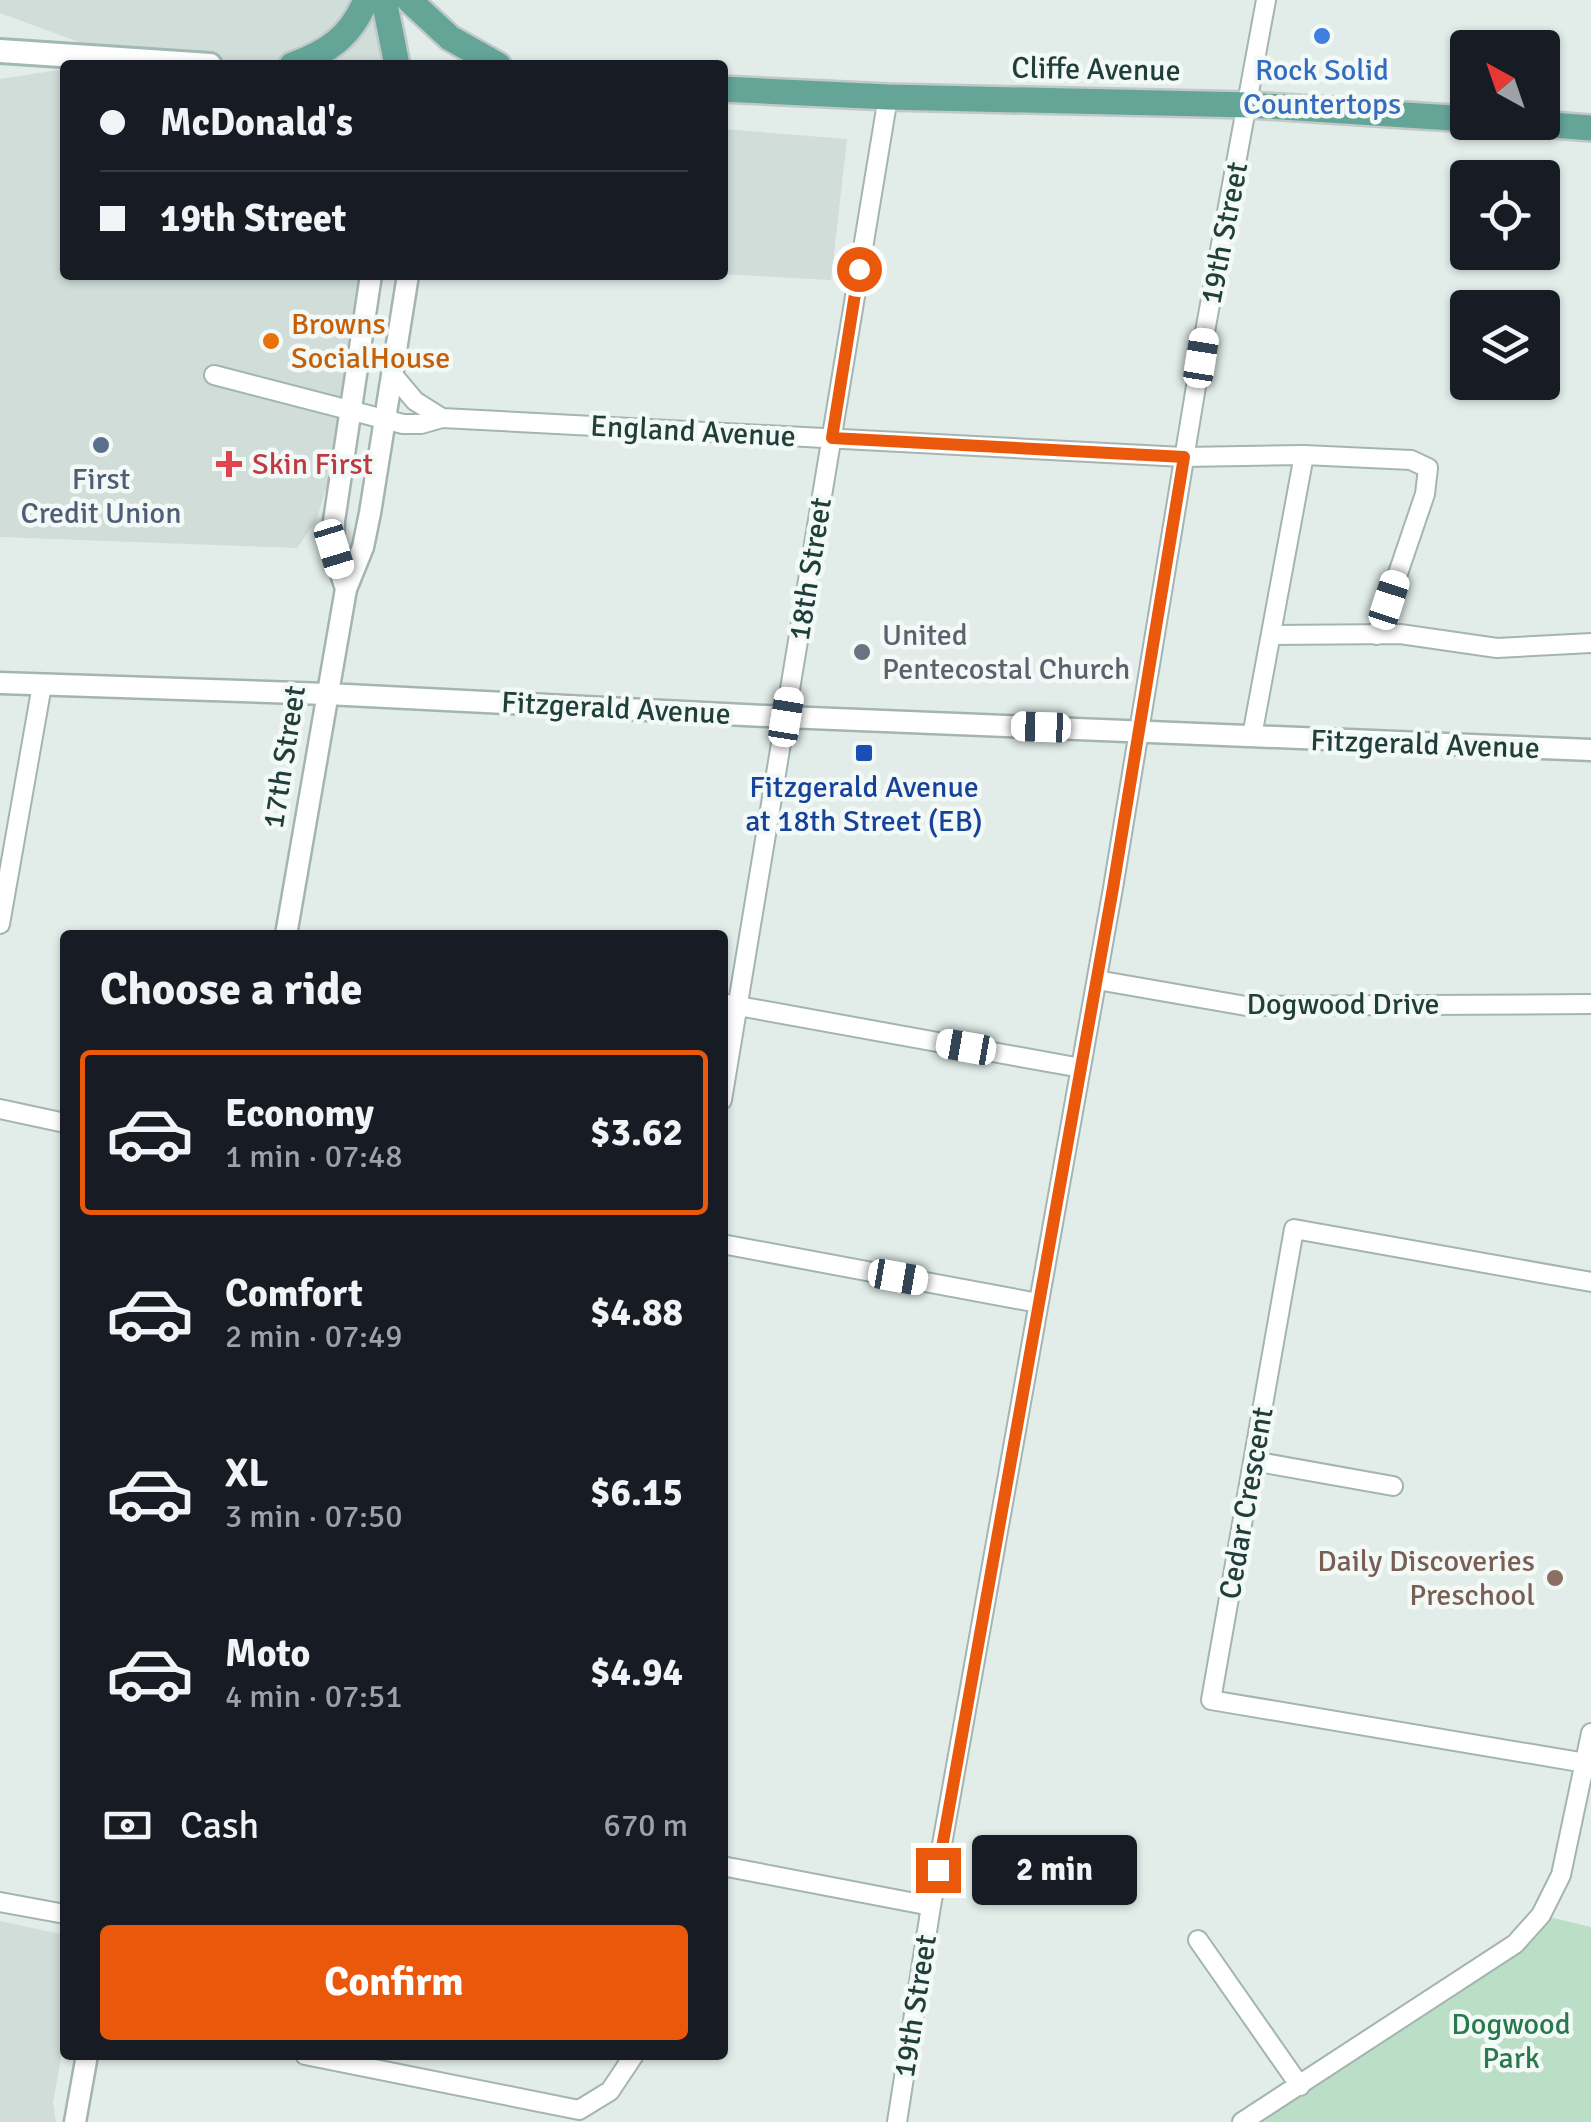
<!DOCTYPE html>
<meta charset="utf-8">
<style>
body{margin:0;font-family:Signika,sans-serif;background:#242831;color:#f1f3f6;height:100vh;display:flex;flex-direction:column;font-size:38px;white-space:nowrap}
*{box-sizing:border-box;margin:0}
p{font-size:32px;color:#9ea1a6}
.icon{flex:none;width:55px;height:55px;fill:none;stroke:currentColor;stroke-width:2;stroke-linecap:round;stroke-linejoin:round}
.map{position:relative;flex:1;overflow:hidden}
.sheet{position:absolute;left:60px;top:930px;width:668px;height:1130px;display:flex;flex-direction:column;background:#171b24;border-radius:10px;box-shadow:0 2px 8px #0004}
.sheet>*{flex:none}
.hud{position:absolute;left:60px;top:60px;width:668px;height:220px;border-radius:10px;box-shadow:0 2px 8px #0004;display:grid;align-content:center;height:220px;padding:0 40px;background:#171b24}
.needle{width:65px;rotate:320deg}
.controls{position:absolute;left:1450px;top:30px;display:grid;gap:20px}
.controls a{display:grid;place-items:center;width:110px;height:110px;border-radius:10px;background:#171b24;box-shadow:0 2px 8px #0004;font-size:50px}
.end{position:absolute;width:45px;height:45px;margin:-22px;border:12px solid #ea580c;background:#fff;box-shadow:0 0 0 5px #fff}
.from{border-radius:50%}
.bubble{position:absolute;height:70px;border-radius:10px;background:#171b24;box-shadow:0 2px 8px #0004;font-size:32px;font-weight:700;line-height:70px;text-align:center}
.car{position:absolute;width:30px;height:60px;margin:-30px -15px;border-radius:12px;box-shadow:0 0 8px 2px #0007;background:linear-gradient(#fff 24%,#345 0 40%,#fff 0 76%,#345 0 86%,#fff 0)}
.hud b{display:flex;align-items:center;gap:35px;height:95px;font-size:38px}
.hud b+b{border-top:2px solid #363941}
.hud i{width:25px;height:25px;background:#f1f3f6}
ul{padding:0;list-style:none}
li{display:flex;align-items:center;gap:30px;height:165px;margin:0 20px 15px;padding:0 20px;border:5px solid transparent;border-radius:10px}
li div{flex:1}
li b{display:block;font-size:38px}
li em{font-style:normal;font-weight:700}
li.on{border-color:#ea580c}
li>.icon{width:90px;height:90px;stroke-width:1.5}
h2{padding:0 40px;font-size:45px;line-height:120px}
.pay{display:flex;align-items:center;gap:25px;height:110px;padding:0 40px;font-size:38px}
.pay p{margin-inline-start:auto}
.cta{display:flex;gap:20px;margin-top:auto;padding:20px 40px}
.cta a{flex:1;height:115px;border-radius:10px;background:#ea580c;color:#fff;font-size:40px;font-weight:700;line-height:115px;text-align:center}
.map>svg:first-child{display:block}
.built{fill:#d0ddd8}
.green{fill:#badfc6}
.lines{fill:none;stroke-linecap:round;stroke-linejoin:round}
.minor-casing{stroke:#a4b5b1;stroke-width:22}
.tertiary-casing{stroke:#a4b5b1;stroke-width:25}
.secondary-casing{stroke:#a0bab2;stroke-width:28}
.primary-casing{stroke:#c1c9c8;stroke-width:30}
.minor{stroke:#fff;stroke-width:18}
.tertiary{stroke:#fff;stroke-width:20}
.secondary{stroke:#fff;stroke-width:22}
.primary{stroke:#64a598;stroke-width:25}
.route{stroke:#ea580c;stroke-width:12}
.shop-dot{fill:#3f7fe0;stroke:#f3f9f7;stroke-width:4}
.food-dot{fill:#e8710a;stroke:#f3f9f7;stroke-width:4}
.service-dot{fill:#5c6f8a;stroke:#f3f9f7;stroke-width:4}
.health-dot{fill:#e0444e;stroke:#f3f9f7;stroke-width:4}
.worship-dot{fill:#6b7280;stroke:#f3f9f7;stroke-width:4}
.transit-dot{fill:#1a4fb4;stroke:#f3f9f7;stroke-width:4}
.education-dot{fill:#8d6e63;stroke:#f3f9f7;stroke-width:4}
.labels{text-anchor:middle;stroke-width:9;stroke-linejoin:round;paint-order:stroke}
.street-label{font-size:30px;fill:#213f39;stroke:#f3f9f7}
.shop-label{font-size:30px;fill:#366cbe;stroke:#f3f9f7}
.food-label{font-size:30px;fill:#c56008;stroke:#f3f9f7;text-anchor:start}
.health-label{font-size:30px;fill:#be3a42;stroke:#f3f9f7;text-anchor:start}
.service-label{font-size:30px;fill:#4e5e75;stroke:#f3f9f7}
.worship-label{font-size:30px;fill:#5b616d;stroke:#f3f9f7;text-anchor:start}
.transit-label{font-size:30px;fill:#164399;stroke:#f3f9f7}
.education-label{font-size:30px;fill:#785e54;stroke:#f3f9f7;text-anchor:end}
.park-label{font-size:30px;fill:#29794c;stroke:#f3f9f7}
</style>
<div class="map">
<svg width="1591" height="2122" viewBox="0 0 1591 2122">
<rect width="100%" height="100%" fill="#e2ede9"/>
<!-- built -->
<path class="built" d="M0 0H384L397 65H222L125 59 0 13Z
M65 69V275H371L350 411 316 521 297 548 0 537V79Z
M723 129 847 139 831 280 723 274Z
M0 1921 65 1935V2035L53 2103 56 2122H0Z"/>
<!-- green -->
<path class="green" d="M1541 1915 1591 1927V2122H1242Z"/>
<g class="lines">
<defs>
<path id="minor" d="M214 375 403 424H421L442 418 1183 457 1304 455 1411 460 1428 468 1425 494 1377 635
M394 376 415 401 442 418
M1271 635 1400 634 1497 648 1591 643
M1252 736 1304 455
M0 924 42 685
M1097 980 1246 1006 1591 1004
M722 1003 1081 1068
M722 1100 888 97
M0 1109 65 1123
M722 1244 1038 1303
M1591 1282 1294 1229 1211 1700 1591 1764
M1253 1461 1393 1486
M722 1866 931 1906
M0 1902 65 1914
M1198 1940 1300 2086
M305 2055 579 2110 610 2091 634 2055
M897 2122 931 1906 1113 888 1206 326 1266 0
M1242 2122 1515 1944 1541 1915 1561 1875 1591 1733"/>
<path id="tertiary" d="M346 589 333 549 334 521 371 275
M0 683 327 694 786 717 1591 750
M286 935 346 589 363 547 370 513 408 275
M75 2122 87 2055"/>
<path id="secondary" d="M0 51 210 65"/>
<path id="primary" d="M384 0 397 65
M409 0 450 38 498 65
M292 65C329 52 351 36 366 0
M722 89 888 97 1249 105 1468 119
M1515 122 1591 128"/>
</defs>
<!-- minor casing -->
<use href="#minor" class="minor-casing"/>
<!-- tertiary casing -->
<use href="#tertiary" class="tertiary-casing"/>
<!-- secondary casing -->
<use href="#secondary" class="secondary-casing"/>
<!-- primary casing -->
<use href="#primary" class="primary-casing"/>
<!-- minor -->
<use href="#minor" class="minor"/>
<!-- tertiary -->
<use href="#tertiary" class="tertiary"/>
<!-- secondary -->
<use href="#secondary" class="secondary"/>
<!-- primary -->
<use href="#primary" class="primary"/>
</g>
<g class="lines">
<!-- route -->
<path class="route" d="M859 269 832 438 1184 457 1113 888 938 1870"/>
</g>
<!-- markers -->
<circle class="shop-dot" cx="1322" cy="36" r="10"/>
<circle class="food-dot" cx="271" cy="341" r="10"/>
<circle class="service-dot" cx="101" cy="445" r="10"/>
<path class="health-dot" d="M224 449h10v10h10v10h-10v10h-10v-10h-10v-10h10z"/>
<circle class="worship-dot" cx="862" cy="652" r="10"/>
<rect class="transit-dot" x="854" y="743" width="20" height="20" rx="5"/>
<circle class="education-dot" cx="1555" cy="1578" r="10"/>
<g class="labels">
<!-- street labels -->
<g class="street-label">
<text transform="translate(1096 69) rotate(1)" y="10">Cliffe Avenue</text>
<text transform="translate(1224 233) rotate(-79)" y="10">19th Street</text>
<text transform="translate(693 431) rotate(3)" y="10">England Avenue</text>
<text transform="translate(810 569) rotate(-81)" y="10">18th Street</text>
<text transform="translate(616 708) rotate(3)" y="10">Fitzgerald Avenue</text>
<text transform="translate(1425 744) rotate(2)" y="10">Fitzgerald Avenue</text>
<text transform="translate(284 757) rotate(-81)" y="10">17th Street</text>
<text x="1343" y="1014">Dogwood Drive</text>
<text transform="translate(1246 1503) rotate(-80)" y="10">Cedar Crescent</text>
<text transform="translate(915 2006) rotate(-81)" y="10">19th Street</text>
</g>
<!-- shop labels -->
<g class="shop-label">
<text x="1322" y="80">Rock Solid<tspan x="1322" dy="34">Countertops</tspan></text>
</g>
<!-- food labels -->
<g class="food-label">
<text x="291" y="334">Browns<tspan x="291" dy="34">SocialHouse</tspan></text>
</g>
<!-- health labels -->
<g class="health-label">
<text x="252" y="474">Skin First</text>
</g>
<!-- service labels -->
<g class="service-label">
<text x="101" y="489">First<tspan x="101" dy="34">Credit Union</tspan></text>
</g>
<!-- worship labels -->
<g class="worship-label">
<text x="882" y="645">United<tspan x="882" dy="34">Pentecostal Church</tspan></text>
</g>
<!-- transit labels -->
<g class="transit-label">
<text x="864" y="797">Fitzgerald Avenue<tspan x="864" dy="34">at 18th Street (EB)</tspan></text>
</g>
<!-- education labels -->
<g class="education-label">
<text x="1535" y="1571">Daily Discoveries<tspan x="1535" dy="34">Preschool</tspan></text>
</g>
<!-- park labels -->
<g class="park-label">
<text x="1511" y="2034">Dogwood<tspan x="1511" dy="34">Park</tspan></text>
</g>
</g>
</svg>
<div class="controls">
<a><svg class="needle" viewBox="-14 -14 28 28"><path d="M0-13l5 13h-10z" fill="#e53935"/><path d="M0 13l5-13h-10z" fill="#9ea1a6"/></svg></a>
<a><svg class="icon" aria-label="locate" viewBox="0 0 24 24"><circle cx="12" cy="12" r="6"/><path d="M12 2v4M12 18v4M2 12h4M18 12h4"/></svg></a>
<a><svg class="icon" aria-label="layers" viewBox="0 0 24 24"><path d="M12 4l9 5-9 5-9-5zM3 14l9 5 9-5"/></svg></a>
</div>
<i class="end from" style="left:859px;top:269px"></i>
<i class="end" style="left:938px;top:1870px"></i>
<div class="bubble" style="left:972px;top:1835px;width:165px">2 min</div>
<i class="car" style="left:1201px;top:358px;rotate:9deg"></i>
<i class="car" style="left:334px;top:549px;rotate:163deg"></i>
<i class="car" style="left:1389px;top:600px;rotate:18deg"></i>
<i class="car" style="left:786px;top:717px;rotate:9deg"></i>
<i class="car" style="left:1041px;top:727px;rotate:272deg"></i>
<i class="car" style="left:966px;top:1047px;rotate:280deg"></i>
<i class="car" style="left:898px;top:1277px;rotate:100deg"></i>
<div class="hud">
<b><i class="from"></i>McDonald's</b>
<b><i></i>19th Street</b>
</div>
<section class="sheet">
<h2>Choose a ride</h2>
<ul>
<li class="on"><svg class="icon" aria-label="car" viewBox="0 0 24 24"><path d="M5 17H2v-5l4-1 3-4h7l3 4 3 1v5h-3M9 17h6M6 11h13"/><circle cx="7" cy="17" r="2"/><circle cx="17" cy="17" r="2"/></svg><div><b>Economy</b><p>1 min · 07:48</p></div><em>$3.62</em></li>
<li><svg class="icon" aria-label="car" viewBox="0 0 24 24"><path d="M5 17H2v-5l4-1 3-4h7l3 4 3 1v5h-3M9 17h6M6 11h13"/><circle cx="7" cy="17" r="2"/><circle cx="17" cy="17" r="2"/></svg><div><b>Comfort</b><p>2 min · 07:49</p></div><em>$4.88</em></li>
<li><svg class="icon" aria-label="car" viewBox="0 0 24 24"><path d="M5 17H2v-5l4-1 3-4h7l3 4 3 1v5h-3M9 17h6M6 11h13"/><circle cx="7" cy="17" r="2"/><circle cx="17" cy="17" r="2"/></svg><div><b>XL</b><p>3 min · 07:50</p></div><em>$6.15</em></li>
<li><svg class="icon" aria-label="car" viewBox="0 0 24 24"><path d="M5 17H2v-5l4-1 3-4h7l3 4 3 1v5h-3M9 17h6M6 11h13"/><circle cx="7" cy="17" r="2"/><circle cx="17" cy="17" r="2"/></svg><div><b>Moto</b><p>4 min · 07:51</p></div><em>$4.94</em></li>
</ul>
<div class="pay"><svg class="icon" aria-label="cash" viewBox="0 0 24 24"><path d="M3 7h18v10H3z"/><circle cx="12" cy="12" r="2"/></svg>Cash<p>670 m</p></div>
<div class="cta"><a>Confirm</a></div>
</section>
</div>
